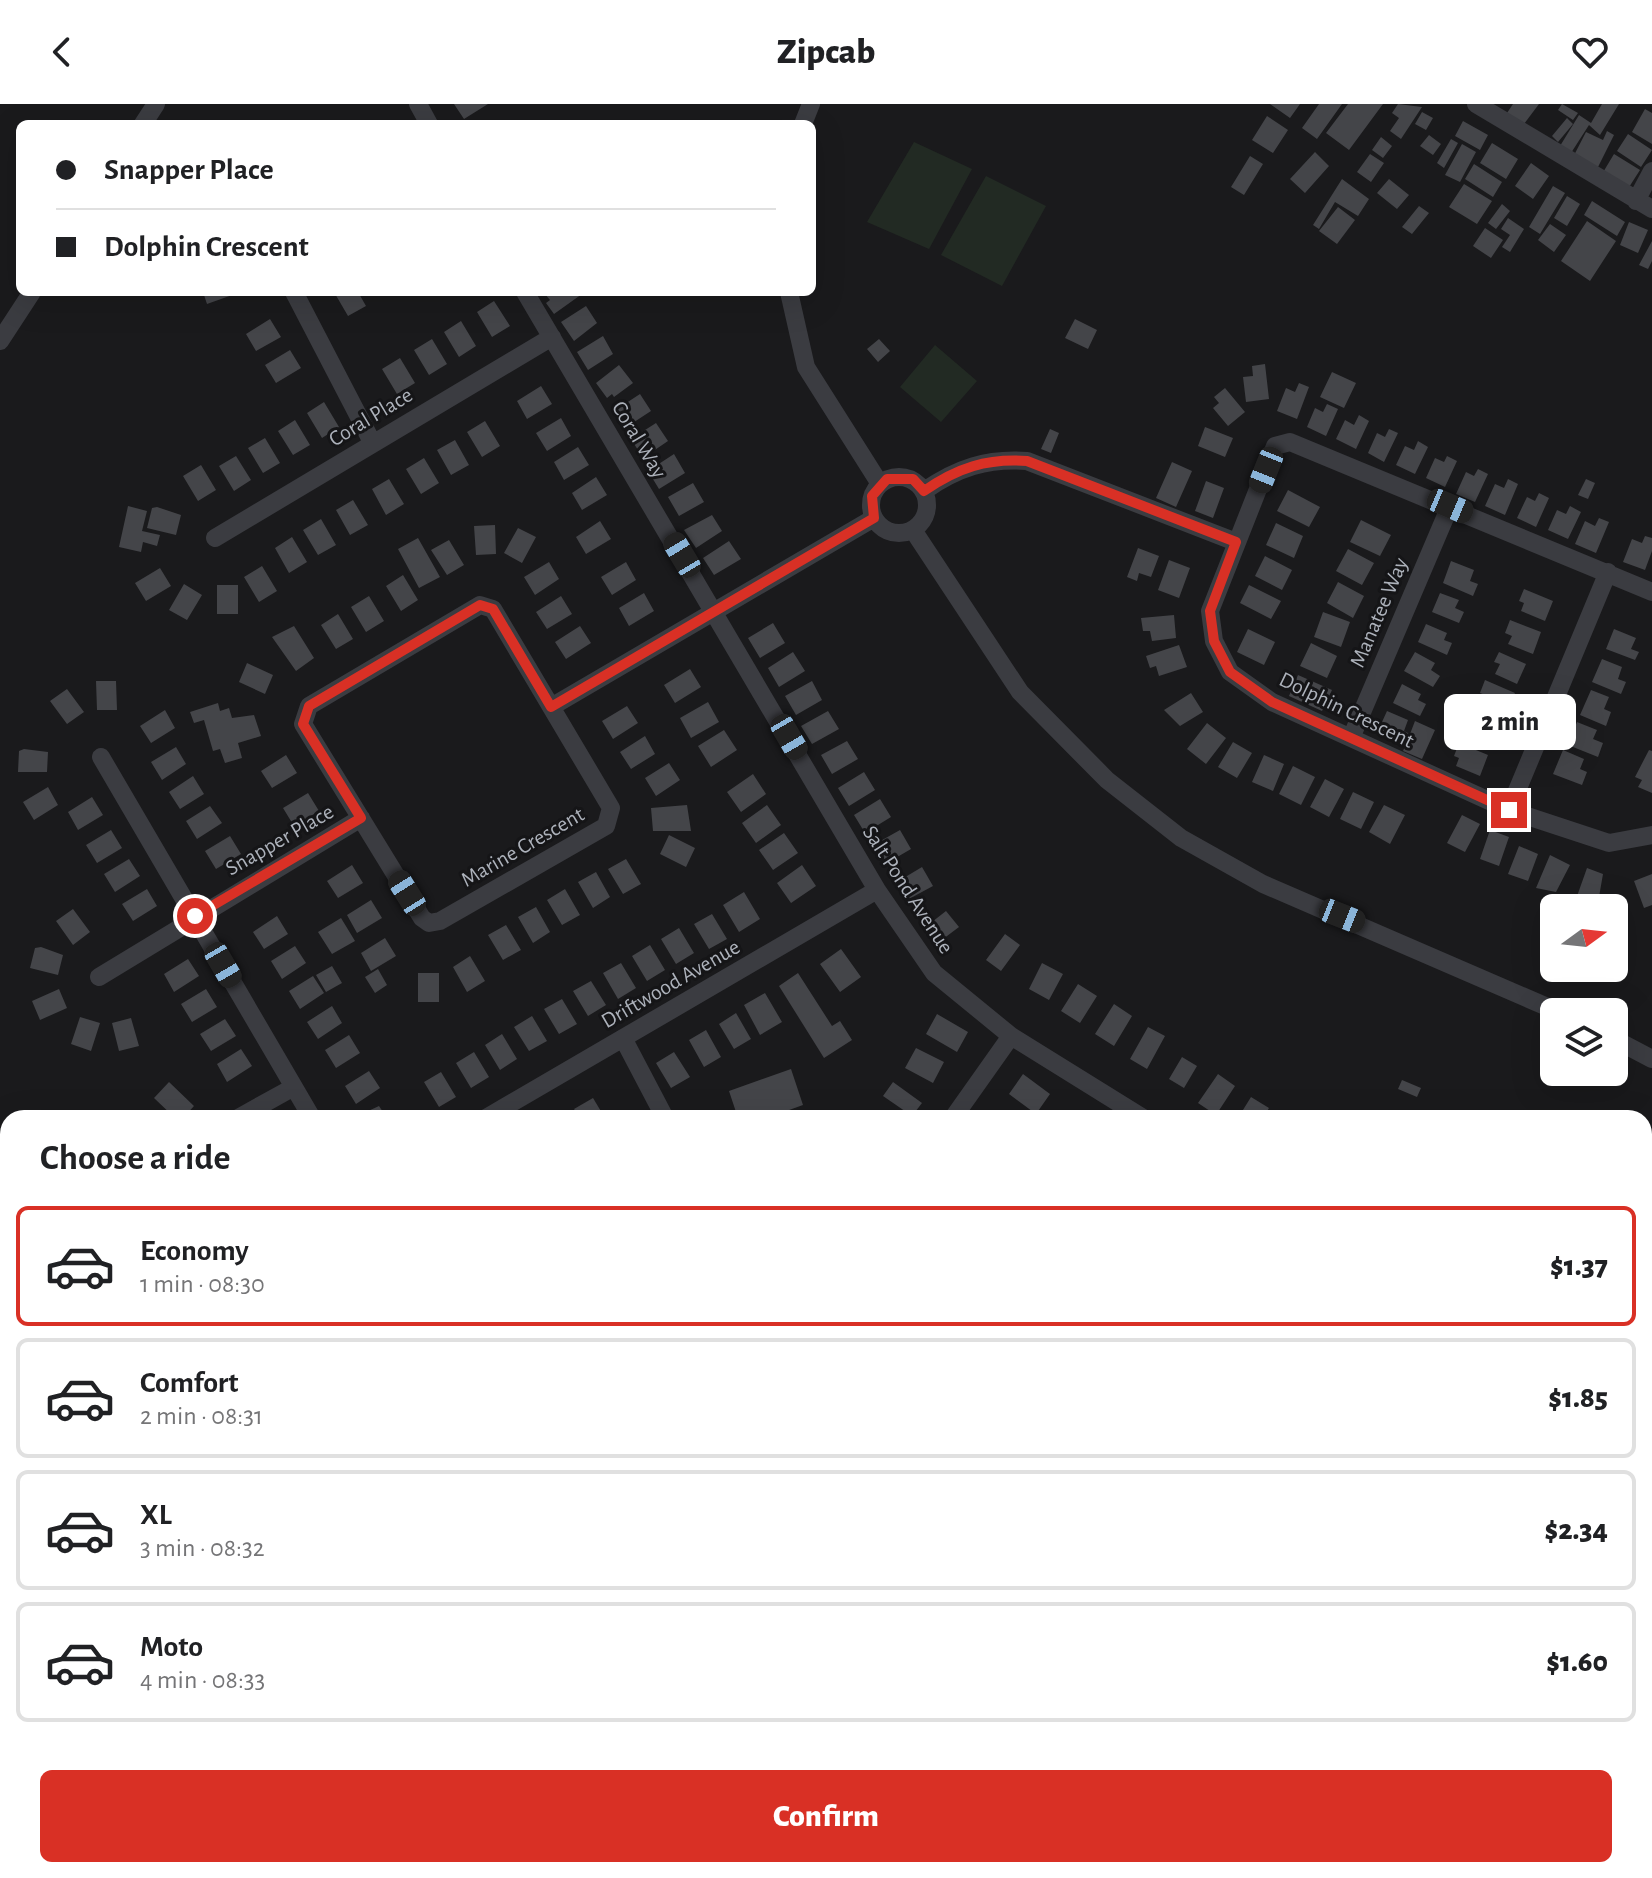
<!DOCTYPE html>
<meta charset="utf-8">
<style>
body{margin:0;font-family:"Alegreya Sans",sans-serif;background:#f6f6f6;color:#202124;height:100vh;display:flex;flex-direction:column;font-size:30px;white-space:nowrap}
*{box-sizing:border-box;margin:0}
p{font-size:26px;color:#757577}
.icon{flex:none;width:44px;height:44px;fill:none;stroke:currentColor;stroke-width:2;stroke-linecap:round;stroke-linejoin:round}
.map{position:relative;flex:1;overflow:hidden}
.panel{position:absolute;left:0px;top:1006px;width:1652px;height:768px;display:flex;flex-direction:column;background:#fff;border-radius:24px 24px 0 0;box-shadow:0 8px 32px #0002}
.panel>*{flex:none}
.hud{position:absolute;left:16px;top:16px;width:800px;height:176px;border-radius:12px;box-shadow:0 8px 32px #0002;display:grid;align-content:center;height:176px;padding:0 40px;background:#fff}
.needle{width:52px;rotate:75deg}
.controls{position:absolute;left:1540px;top:790px;display:grid;gap:16px}
.controls a{display:grid;place-items:center;width:88px;height:88px;border-radius:12px;background:#fff;box-shadow:0 8px 32px #0002;font-size:40px}
.end{position:absolute;width:36px;height:36px;margin:-18px;border:10px solid #d93025;background:#fff;box-shadow:0 0 0 4px #fff}
.from{border-radius:50%}
.bubble{position:absolute;height:56px;border-radius:12px;background:#fff;box-shadow:0 8px 32px #0002;font-size:26px;font-weight:800;line-height:56px;text-align:center}
.car{position:absolute;width:24px;height:48px;margin:-24px -12px;border-radius:10px;box-shadow:0 0 6px 2px #0007;background:linear-gradient(#222 24%,#8ab4d8 0 40%,#222 0 76%,#8ab4d8 0 86%,#222 0)}
.hud b{display:flex;align-items:center;gap:28px;height:76px;font-size:30px}
.hud b+b{border-top:2px solid #e0e0e0}
.hud i{width:20px;height:20px;background:#202124}
ul{padding:0;list-style:none}
li{display:flex;align-items:center;gap:24px;height:120px;margin:0 16px 12px;padding:0 24px;border:4px solid #e0e0e0;border-radius:12px}
li div{flex:1}
li b{display:block;font-size:30px}
li em{font-style:normal;font-weight:800}
li.current{border-color:#d93025}
li>.icon{width:72px;height:72px;stroke-width:1.5}
h2{padding:0 40px;font-size:36px;line-height:96px}
.button{display:flex;gap:16px;margin-top:auto;padding:16px 40px}
.button a{flex:1;height:92px;border-radius:12px;background:#d93025;color:#fff;font-size:32px;font-weight:800;line-height:92px;text-align:center}
header{display:flex;justify-content:space-between;align-items:center;height:104px;padding:0 40px;background:#fff;font-size:36px;font-weight:800}
.map>svg:first-child{display:block}
.green{fill:#222a23}
.building{fill:#444549}
.lines{fill:none;stroke-linecap:round;stroke-linejoin:round}
.path{stroke:#414348;stroke-width:3;stroke-dasharray:4 6;stroke-linecap:butt}
.street{stroke:#3b3c41;stroke-width:18}
.secondary{stroke:#494b51;stroke-width:26}
.route{stroke:#d93025;stroke-width:10}
.labels{text-anchor:middle;stroke-width:6;stroke-linejoin:round;paint-order:stroke}
.street-label{font-size:22px;fill:#adb2bb;stroke:#151517}
</style>
<header><svg class="icon" aria-label="back" viewBox="0 0 24 24"><path d="M15 5l-7 7 7 7"/></svg>Zipcab<svg class="icon" aria-label="heart" viewBox="0 0 24 24"><path d="M12 20l-8-8c-3-5 5-10 8-4 3-6 11-1 8 4z"/></svg></header>
<div class="map">
<svg width="1652" height="1774" viewBox="0 0 1652 1774">
<rect width="100%" height="100%" fill="#1a1a1c"/>
<!-- green -->
<path class="green" d="M914 38 972 65 929 145 867 118Z
M986 72 1046 102 1002 182 941 151Z
M935 241 977 277 941 318 900 283Z"/>
<!-- building -->
<path class="building" d="M454 0H488L464 15Z
M1270 0H1300L1290 14Z
M1319 0H1342L1317 35 1302 24Z
M1348 0H1383L1349 46 1326 29Z
M1398 0 1422 3 1401 35 1390 27 1399 14 1392 9Z
M1513 0H1539L1521 24 1505 12Z
M1562 0 1578 9 1573 16 1558 6Z
M1602 0H1619L1600 31 1589 21 1571 49 1560 42 1579 11 1591 19Z
M1645 5 1652 9V40L1632 28Z
M1422 8 1433 14 1426 26 1415 20Z
M1267 12 1288 26 1273 49 1252 36Z
M1567 14 1573 20 1558 38 1552 32Z
M1463 17 1488 31 1480 46 1455 32Z
M1607 27 1614 31 1594 71 1570 59 1586 28 1603 36Z
M1628 30 1652 46 1641 63 1617 47Z
M1429 31 1441 40 1433 51 1420 42Z
M1381 33 1392 42 1383 54 1372 46Z
M1451 35 1458 39 1444 64 1437 59Z
M1492 39 1518 55 1506 75 1480 59Z
M1462 40 1476 48 1460 78 1445 71Z
M1315 48 1329 62 1305 89 1290 75Z
M1370 50 1384 59 1371 78 1357 68Z
M1614 50 1640 66 1624 91 1599 75Z
M1250 52 1263 60 1244 91 1231 83Z
M1531 59 1549 72 1533 95 1515 82Z
M1474 60 1502 78 1493 93 1465 75Z
M1342 75 1369 95 1358 112 1335 98 1319 125 1313 121Z
M1389 75 1409 91 1397 105 1377 89Z
M1464 80 1492 97 1477 120 1449 103Z
M1553 82 1565 89 1540 130 1529 123Z
M1567 92 1580 100 1567 122 1554 114Z
M1592 97 1625 118 1617 132 1584 111Z
M1502 100 1510 107 1496 125 1488 119Z
M1419 102 1429 109 1412 130 1402 123Z
M1338 103 1355 116 1337 140 1319 127Z
M1508 114 1524 125 1510 148 1502 143 1510 131 1501 125Z
M1587 117 1616 137 1590 177 1561 157Z
M1629 118 1648 126 1638 149 1620 141Z
M1550 120 1566 131 1554 148 1538 136Z
M1485 124 1503 136 1491 154 1473 142Z
M1652 137V157L1648 165 1639 161Z
M203 188H234L235 190 207 200Z
M334 188H358L366 202 348 212Z
M548 188H581L582 190 554 210 546 199 550 196 545 190Z
M494 197 510 222 492 233 477 208Z
M586 202 597 219 574 237 561 218Z
M270 215 281 233 256 247 246 230Z
M1075 215 1097 226 1088 245 1065 234Z
M461 217 476 242 459 253 444 228Z
M603 232 613 250 588 266 577 248Z
M432 235 447 260 429 271 414 246Z
M879 235 890 247 878 258 867 245Z
M290 246 301 264 276 279 265 261Z
M400 254 415 279 397 290 382 265Z
M1265 260 1269 295 1246 298 1243 273 1253 272 1252 262Z
M619 261 633 279 614 293 612 290 607 294 596 279Z
M1332 268 1356 279 1344 304 1320 293Z
M1299 279 1309 283 1297 315 1277 307 1286 284 1295 288Z
M541 282 552 300 527 315 517 297Z
M1225 284 1245 308 1228 322 1213 304 1219 299 1214 293Z
M640 290 651 307 625 324 614 307Z
M324 298 339 323 322 334 307 309Z
M1327 300 1338 305 1326 332 1307 323 1315 304 1323 308Z
M1359 311 1369 317 1356 345 1336 335 1345 316 1354 321Z
M561 314 571 332 547 347 536 329Z
M295 316 310 341 293 351 278 327Z
M485 317 500 342 482 353 467 328Z
M656 319 668 337 643 354 631 335Z
M1205 323 1233 334 1225 353 1198 342Z
M1050 325 1059 329 1051 349 1041 345Z
M1389 325 1398 329 1384 358 1368 349 1377 329 1385 333Z
M265 334 280 359 263 369 248 344Z
M455 336 469 361 451 371 437 346Z
M1418 337 1428 343 1415 370 1396 361 1405 342 1414 346Z
M578 343 589 361 564 376 554 358Z
M674 350 685 369 659 385 648 367Z
M236 352 251 376 234 387 219 362Z
M1447 352 1457 357 1445 383 1426 374 1435 354 1444 358Z
M424 354 439 379 421 390 406 365Z
M1172 358 1192 367 1176 403 1156 394Z
M201 361 216 386 198 397 183 372Z
M1478 365 1488 370 1475 398 1456 390 1466 368 1474 372Z
M596 373 607 391 582 406 572 389Z
M389 375 404 400 386 411 372 385Z
M1508 375 1518 380 1505 411 1485 402 1495 380 1504 384Z
M1586 375 1595 379 1588 395 1578 391Z
M1206 377 1224 384 1213 414 1195 407Z
M693 379 704 398 679 412 668 393Z
M1288 386 1320 403 1309 423 1277 407Z
M1539 389 1549 394 1536 423 1517 414 1527 393 1535 397Z
M353 396 368 421 350 431 336 406Z
M128 402 147 407 142 427 160 431 157 442 143 438 141 448 119 443Z
M1570 402 1581 408 1568 435 1548 426 1557 406 1566 410Z
M157 403 181 411 176 431 147 424 152 404Z
M712 411 722 427 696 444 684 426Z
M1599 414 1609 418 1596 449 1575 440 1585 417 1595 422Z
M321 415 336 441 318 451 303 426Z
M1361 416 1391 431 1380 452 1350 438Z
M600 417 611 435 586 450 576 433Z
M1276 419 1303 432 1294 454 1266 441Z
M495 421 496 450 476 451 474 422Z
M518 424 536 433 522 459 504 449Z
M1645 432 1652 434V447L1645 466 1623 458 1632 435 1642 439Z
M292 433 307 458 289 469 275 444Z
M418 434 440 473 419 484 398 445Z
M449 436 464 461 447 471 431 446Z
M729 437 741 455 714 471 703 454Z
M1138 444 1159 452 1151 473 1139 469 1137 477 1127 473Z
M1348 445 1374 459 1362 481 1336 467Z
M1265 452 1292 466 1282 486 1255 472Z
M1169 456 1190 464 1179 494 1158 486Z
M1451 457 1474 466 1470 477 1478 480 1473 492 1443 479Z
M549 458 559 475 535 491 524 473Z
M626 458 636 476 612 491 601 473Z
M262 462 277 487 259 498 244 473Z
M160 464 171 482 146 497 135 479Z
M403 471 418 496 401 507 386 482Z
M1338 478 1364 492 1353 514 1327 499Z
M184 480 202 491 187 516 169 506Z
M217 481H238V510H217Z
M1249 481 1281 497 1271 515 1240 499Z
M1524 485 1553 497 1545 517 1521 507 1524 499 1519 497Z
M644 489 654 507 629 522 619 504Z
M1440 489 1459 496 1455 504 1464 508 1459 519 1432 508Z
M369 492 384 517 366 528 351 503Z
M561 492 572 510 547 525 536 508Z
M1323 508 1350 518 1341 543 1314 533Z
M338 510 353 535 336 545 321 521Z
M1174 511 1176 534 1152 537 1150 527H1143L1141 514Z
M1510 516 1541 528 1533 550 1508 540 1512 532 1505 529Z
M773 519 785 539 760 554 748 534Z
M1426 520 1447 529 1444 536 1452 539 1447 551 1418 538Z
M294 522 314 554 296 567 272 533Z
M580 522 591 539 566 555 555 538Z
M1248 525 1275 538 1264 561 1237 548Z
M1614 525 1636 534 1631 545 1639 548 1635 556 1606 545Z
M1311 539 1337 552 1327 574 1300 562Z
M1179 541 1187 563 1159 572 1156 562 1150 564 1146 552Z
M793 548 805 567 779 583 768 564Z
M1415 548 1435 559 1431 566 1440 572 1433 583 1404 567Z
M1499 548 1526 560 1517 580 1495 570 1500 560 1494 558Z
M1602 555 1622 563 1618 575 1626 578 1621 590 1592 578Z
M247 559 273 571 265 590 239 578Z
M690 565 701 583 675 599 664 581Z
M1298 571 1332 586 1322 607 1289 592Z
M1485 576 1515 589 1505 611 1481 601 1485 591 1480 589Z
M96 577H116L117 606H97Z
M812 577 822 596 796 611 785 592Z
M1402 580 1421 590 1418 596 1426 600 1420 612 1393 599Z
M67 585 84 608 67 620 50 597Z
M1591 586 1609 593 1604 605 1611 608 1606 622 1580 611Z
M1191 589 1203 608 1180 622 1164 606Z
M708 598 719 618 691 634 680 614Z
M218 599 220 607 229 604 232 614 254 611 261 632 238 639 242 654 225 659 220 645 213 647 204 616 194 619 190 608Z
M627 602 638 619 613 635 602 617Z
M1471 605 1501 619 1492 640 1468 629 1472 621 1466 618Z
M165 606 175 624 151 639 140 622Z
M828 607 839 625 812 640 801 622Z
M1387 607 1408 616 1404 627 1410 630 1415 617 1435 626 1422 655 1403 647 1406 640 1377 629Z
M1577 618 1597 626 1593 635 1603 639 1598 653 1568 641Z
M1207 619 1226 634 1206 660 1187 645Z
M724 626 737 646 711 663 698 642Z
M645 632 655 650 631 665 620 648Z
M847 637 858 655 832 670 821 651Z
M1233 638 1252 649 1237 674 1218 663Z
M1459 639 1488 651 1480 672 1456 662 1459 654 1454 652Z
M176 643 186 660 162 676 151 658Z
M24 645 48 648 47 668H18L19 647Z
M1563 646 1584 655 1580 665 1587 668 1582 681 1553 670Z
M1649 646 1652 647V689L1638 683 1642 676 1635 673Z
M286 651 297 669 272 684 261 667Z
M1264 651 1284 660 1273 687 1252 678Z
M669 659 680 676 656 692 645 674Z
M1293 662 1315 673 1301 701 1279 690Z
M864 668 875 686 849 702 838 684Z
M753 670 766 690 741 708 727 688Z
M193 672 204 690 180 705 169 688Z
M1325 675 1344 685 1329 713 1310 703Z
M48 683 58 701 34 716 23 698Z
M1353 688 1374 698 1361 725 1340 715Z
M308 689 319 707 294 722 283 704Z
M92 693 103 711 78 726 68 708Z
M880 695 891 713 865 729 854 711Z
M687 701 691 727H653L651 704Z
M767 701 781 721 756 739 742 719Z
M1384 701 1405 711 1390 740 1369 728Z
M210 702 222 719 197 735 186 717Z
M1462 711 1480 720 1465 748 1447 739Z
M111 726 122 744 97 759 86 741Z
M900 726 911 745 887 759 875 740Z
M1490 726 1509 733 1499 762 1480 755Z
M784 729 798 749 773 766 759 746Z
M669 731 695 744 686 763 660 750Z
M230 732 241 750 216 765 205 747Z
M1519 742 1538 750 1528 777 1508 770Z
M1550 751 1570 761 1556 788 1536 784Z
M129 755 140 772 115 788 104 770Z
M626 755 641 780 623 790 608 765Z
M352 761 363 779 338 794 327 777Z
M802 761 816 782 791 799 777 779Z
M922 763 933 782 907 796 897 778Z
M1587 764 1603 770 1599 793 1591 790 1587 798 1576 795Z
M596 768 610 793 593 804 578 778Z
M1652 770V801L1644 804 1634 777Z
M147 785 157 802 133 817 122 800Z
M565 785 580 811 562 821 547 796Z
M744 788 760 815 739 828 723 801Z
M371 796 382 814 357 829 347 811Z
M536 803 550 828 533 839 518 813Z
M73 805 90 828 73 841 56 817Z
M946 807 959 823 935 841 923 825Z
M712 810 727 835 709 845 694 820Z
M277 812 288 830 264 845 253 828Z
M341 814 355 837 332 850 318 828Z
M506 821 521 846 503 856 488 831Z
M679 824 694 849 676 860 661 835Z
M1005 830 1020 841 1001 867 986 856Z
M385 834 396 852 371 867 361 849Z
M650 841 665 866 647 877 632 852Z
M295 842 306 859 282 875 271 857Z
M41 843 63 851 58 871 30 864 35 844Z
M841 845 861 873 840 888 820 860Z
M470 852 485 877 467 888 453 863Z
M188 855 199 872 174 888 164 870Z
M621 859 636 884 618 895 603 869Z
M1042 859 1063 870 1049 896 1029 885Z
M332 862 342 879 326 888 316 871Z
M378 865 387 881 375 889 365 873Z
M418 869H439V898H418Z
M798 869 832 922 840 917 852 936 824 954 779 882Z
M313 872 324 889 300 905 289 887Z
M591 877 606 901 588 912 573 887Z
M1078 880 1097 892 1080 919 1061 907Z
M59 885 67 904 40 916 32 897Z
M206 885 217 903 192 918 181 900Z
M765 889 782 918 760 931 744 901Z
M562 895 577 920 559 930 544 905Z
M1114 900 1132 912 1114 942 1095 930Z
M332 902 342 919 318 935 307 918Z
M736 909 751 935 734 945 719 920Z
M937 910 968 928 957 948 926 930Z
M532 912 547 937 529 947 514 923Z
M80 913 100 919 91 947 71 940Z
M131 914 139 942 119 947 112 919Z
M225 915 236 932 211 947 200 930Z
M1148 923 1165 932 1147 965 1130 955Z
M706 926 721 953 704 963 689 936Z
M502 930 517 955 500 966 485 941Z
M349 931 360 949 336 964 325 946Z
M916 944 944 958 933 979 905 964Z
M241 945 252 962 227 978 217 960Z
M474 948 489 973 471 984 456 959Z
M674 948 690 973 671 984 656 959Z
M1182 953 1197 962 1184 984 1169 975Z
M791 965 803 1001 767 1014H738L729 987Z
M369 967 380 984 356 1000 345 982Z
M441 968 456 993 439 1003 424 978Z
M1023 970 1050 990 1036 1010 1009 990Z
M1218 970 1235 982 1216 1011 1198 999Z
M1402 976 1421 984 1417 993 1398 985Z
M169 978 194 1002 183 1014H175L154 994Z
M893 978 922 999 912 1012 883 992Z
M1251 993 1269 1004 1263 1014H1238Z
M593 994 605 1014H580L574 1005Z
M379 1002 387 1014H353Z"/>
<g class="lines">
<!-- path -->
<path class="path" d="M520 1774 526 1766"/>
<!-- street -->
<path class="street" d="M418 0 429 20
M1476 0 1652 105
M143 20 156 0
M803 20 811 0
M1636 97 1652 67
M294 188 372 338
M525 188 877 786 934 869 1011 932 1143 1014
M789 188 806 263 880 380
M0 237 32 188
M871 401a28 28 0 1 1 56 0a28 28 0 1 1-56 0Z
M924 387C957 364 987 354 1027 357L1236 438
M913 426 1020 588 1107 676 1181 734 1263 780 1559 908
M215 434 552 233
M1652 488 1290 338 1275 342 1210 507 1214 537 1230 568 1272 598 1509 706 1609 739 1652 731
M480 501 493 505 611 704 606 722 440 817 429 819 422 814 303 620 309 602Z
M551 603 874 414
M1351 634 1450 402
M101 653 312 1014
M1509 706 1608 468
M99 873 361 714
M623 934 665 1014
M1614 935 1652 955
M238 1014 294 983
M486 1014 877 786
M953 1014 1011 932
M0 1304 8 1309
M801 1766 814 1774
M831 1766 844 1774
M1358 1766 1367 1774"/>
<!-- secondary -->
<path class="secondary" d="M1644 1061 1652 1049
M1044 1774 1051 1766"/>
</g>
<g class="lines">
<!-- route -->
<path class="route" d="M195 812 361 714 303 620 309 602 480 501 493 505 551 603 874 414 872 392 887 375H913L924 387C957 364 987 354 1027 357L1236 438 1210 507 1214 537 1230 568 1272 598 1509 706"/>
</g>
<g class="labels">
<!-- street labels -->
<g class="street-label">
<text transform="translate(370 312) rotate(-31)" y="8">Coral Place</text>
<text transform="translate(640 335) rotate(59)" y="8">Coral Way</text>
<text transform="translate(1378 508) rotate(-67)" y="8">Manatee Way</text>
<text transform="translate(1347 605) rotate(26)" y="8">Dolphin Crescent</text>
<text transform="translate(279 735) rotate(-30)" y="8">Snapper Place</text>
<text transform="translate(522 742) rotate(-30)" y="8">Marine Crescent</text>
<text transform="translate(909 785) rotate(57)" y="8">Salt Pond Avenue</text>
<text transform="translate(670 879) rotate(-30)" y="8">Driftwood Avenue</text>
</g>
</g>
</svg>
<div class="controls">
<a><svg class="needle" viewBox="-14 -14 28 28"><path d="M0-13l5 13h-10z" fill="#e53935"/><path d="M0 13l5-13h-10z" fill="#757577"/></svg></a>
<a><svg class="icon" aria-label="layers" viewBox="0 0 24 24"><path d="M12 4l9 5-9 5-9-5zM3 14l9 5 9-5"/></svg></a>
</div>
<i class="end from" style="left:195px;top:812px"></i>
<i class="end" style="left:1509px;top:706px"></i>
<div class="bubble" style="left:1444px;top:590px;width:132px">2 min</div>
<i class="car" style="left:1266px;top:366px;rotate:202deg"></i>
<i class="car" style="left:1450px;top:402px;rotate:113deg"></i>
<i class="car" style="left:682px;top:451px;rotate:329deg"></i>
<i class="car" style="left:789px;top:633px;rotate:150deg"></i>
<i class="car" style="left:407px;top:789px;rotate:328deg"></i>
<i class="car" style="left:1342px;top:812px;rotate:112deg"></i>
<i class="car" style="left:223px;top:861px;rotate:150deg"></i>
<div class="hud">
<b><i class="from"></i>Snapper Place</b>
<b><i></i>Dolphin Crescent</b>
</div>
<section class="panel">
<h2>Choose a ride</h2>
<ul>
<li class="current"><svg class="icon" aria-label="car" viewBox="0 0 24 24"><path d="M5 17H2v-5l4-1 3-4h7l3 4 3 1v5h-3M9 17h6M6 11h13"/><circle cx="7" cy="17" r="2"/><circle cx="17" cy="17" r="2"/></svg><div><b>Economy</b><p>1 min · 08:30</p></div><em>$1.37</em></li>
<li><svg class="icon" aria-label="car" viewBox="0 0 24 24"><path d="M5 17H2v-5l4-1 3-4h7l3 4 3 1v5h-3M9 17h6M6 11h13"/><circle cx="7" cy="17" r="2"/><circle cx="17" cy="17" r="2"/></svg><div><b>Comfort</b><p>2 min · 08:31</p></div><em>$1.85</em></li>
<li><svg class="icon" aria-label="car" viewBox="0 0 24 24"><path d="M5 17H2v-5l4-1 3-4h7l3 4 3 1v5h-3M9 17h6M6 11h13"/><circle cx="7" cy="17" r="2"/><circle cx="17" cy="17" r="2"/></svg><div><b>XL</b><p>3 min · 08:32</p></div><em>$2.34</em></li>
<li><svg class="icon" aria-label="car" viewBox="0 0 24 24"><path d="M5 17H2v-5l4-1 3-4h7l3 4 3 1v5h-3M9 17h6M6 11h13"/><circle cx="7" cy="17" r="2"/><circle cx="17" cy="17" r="2"/></svg><div><b>Moto</b><p>4 min · 08:33</p></div><em>$1.60</em></li>
</ul>
<div class="button"><a>Confirm</a></div>
</section>
</div>
